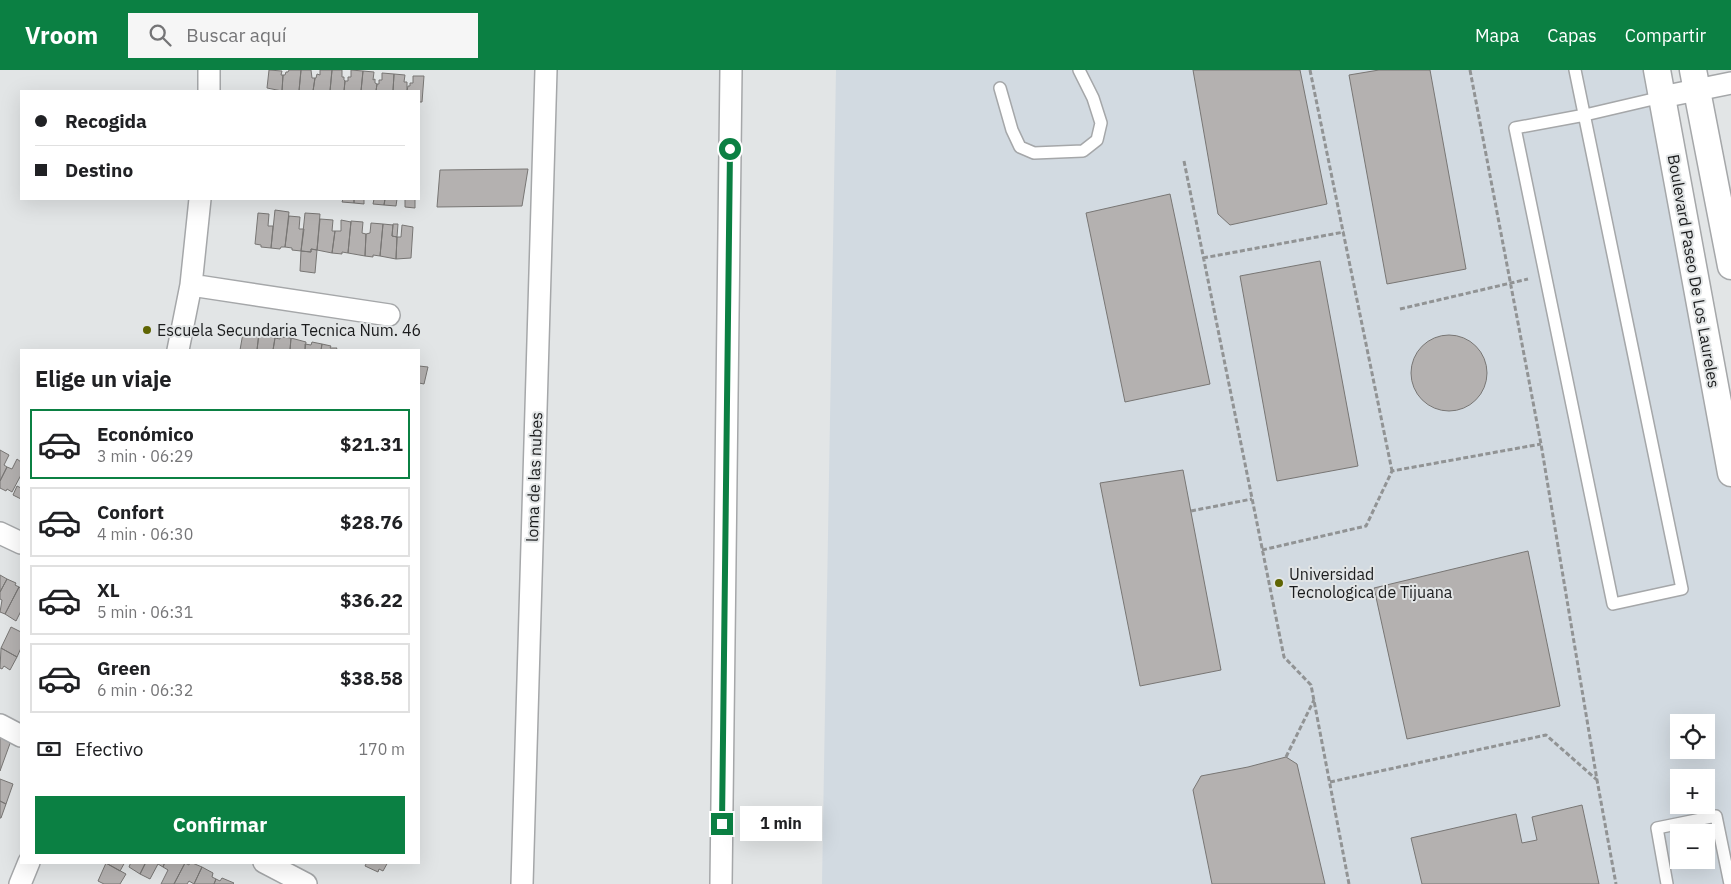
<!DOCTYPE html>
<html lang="es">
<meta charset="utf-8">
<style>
body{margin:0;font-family:"IBM Plex Sans",sans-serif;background:#f6f6f6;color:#202124;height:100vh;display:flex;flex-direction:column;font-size:19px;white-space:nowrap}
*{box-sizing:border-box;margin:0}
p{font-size:16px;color:#757577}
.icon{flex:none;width:28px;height:28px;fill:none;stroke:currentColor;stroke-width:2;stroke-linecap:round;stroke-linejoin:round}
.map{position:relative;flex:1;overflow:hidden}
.details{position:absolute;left:20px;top:279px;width:400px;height:515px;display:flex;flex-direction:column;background:#fff;border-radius:0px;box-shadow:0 5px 20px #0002}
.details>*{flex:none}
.top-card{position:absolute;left:20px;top:20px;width:400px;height:110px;border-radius:0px;box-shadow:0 5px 20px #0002;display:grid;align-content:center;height:110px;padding:0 15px;background:#fff}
.tools{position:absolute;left:1670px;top:644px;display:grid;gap:10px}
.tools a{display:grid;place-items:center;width:45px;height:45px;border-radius:0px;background:#fff;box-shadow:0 5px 20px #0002;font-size:25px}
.end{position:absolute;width:22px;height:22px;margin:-11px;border:6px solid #0b8043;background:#fff;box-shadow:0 0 0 2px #fff}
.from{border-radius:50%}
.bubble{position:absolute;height:35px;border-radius:0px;background:#fff;box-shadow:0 5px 20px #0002;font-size:16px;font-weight:700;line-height:35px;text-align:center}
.top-card b{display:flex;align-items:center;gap:18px;height:48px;font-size:19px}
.top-card b+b{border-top:1px solid #e0e0e0}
.top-card i{width:12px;height:12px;background:#202124}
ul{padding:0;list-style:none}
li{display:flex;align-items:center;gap:15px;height:70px;margin:0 10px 8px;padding:0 5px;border:2px solid #e0e0e0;border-radius:0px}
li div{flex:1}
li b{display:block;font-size:19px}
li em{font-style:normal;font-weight:700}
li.on{border-color:#0b8043}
li>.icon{width:45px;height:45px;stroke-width:1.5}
h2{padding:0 15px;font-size:22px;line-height:60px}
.pay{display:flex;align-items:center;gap:12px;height:55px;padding:0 15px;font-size:19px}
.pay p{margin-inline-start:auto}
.cta{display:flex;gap:10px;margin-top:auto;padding:10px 15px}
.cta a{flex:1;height:58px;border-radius:0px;background:#0b8043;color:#fff;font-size:20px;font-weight:700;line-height:58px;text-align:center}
header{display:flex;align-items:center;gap:30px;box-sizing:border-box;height:70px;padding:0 25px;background:#0b8043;color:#fff}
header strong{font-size:24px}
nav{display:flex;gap:28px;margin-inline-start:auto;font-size:18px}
.search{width:350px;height:45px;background:#f6f6f6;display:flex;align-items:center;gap:12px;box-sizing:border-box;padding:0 18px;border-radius:0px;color:#757577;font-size:19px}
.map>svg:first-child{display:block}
.built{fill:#d2dae1;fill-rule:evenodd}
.building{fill:#b4b1b0;stroke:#787674}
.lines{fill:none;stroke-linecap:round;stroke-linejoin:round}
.service-casing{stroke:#a5a7a9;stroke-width:14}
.minor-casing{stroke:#a5a7a9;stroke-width:24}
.tertiary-casing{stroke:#a5a7a9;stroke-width:29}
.path{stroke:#919394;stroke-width:3;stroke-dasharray:5 2.5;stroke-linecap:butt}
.service{stroke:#fff;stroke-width:11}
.minor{stroke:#fff;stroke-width:21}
.tertiary{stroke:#fff;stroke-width:26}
.route{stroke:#0b8043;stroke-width:6}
.poi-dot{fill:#5f6503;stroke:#e2e5e6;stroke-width:2}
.labels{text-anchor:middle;stroke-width:4;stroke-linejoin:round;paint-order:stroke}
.street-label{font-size:16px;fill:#1b1c1d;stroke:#e2e5e6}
.poi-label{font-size:16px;fill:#1b1c1d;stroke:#e2e5e6;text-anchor:start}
</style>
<header>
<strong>Vroom</strong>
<div class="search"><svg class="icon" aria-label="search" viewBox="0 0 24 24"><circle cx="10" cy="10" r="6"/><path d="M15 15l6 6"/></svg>Buscar aquí</div>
<nav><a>Mapa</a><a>Capas</a><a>Compartir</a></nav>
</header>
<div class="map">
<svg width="1731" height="814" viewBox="0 0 1731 814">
<rect width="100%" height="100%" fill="#e2e5e6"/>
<!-- built -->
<path class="built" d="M836 0H1659L1731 374V814H822ZM1679 652H1706V680H1679ZM1679 708H1706V735H1679ZM1679 762H1706V790H1679Z"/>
<!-- building -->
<path class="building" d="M269 0 282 1 281 5H283L282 21 267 18Z
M289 0H301L299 21H282L283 5H285L286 2H288Z
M301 0H311L312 8H315L313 21H299Z
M320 0H332L330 21H313L315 8H316L317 4 320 5Z
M332 0H342V7H344V10L345 11 344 21H330Z
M351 0 363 1 361 21H344L345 11H348V7H351Z
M1193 0H1300L1327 134 1230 155 1218 144Z
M1379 0H1430L1466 199 1387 214 1349 5Z
M363 1 374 2 373 10 375 9V13L377 14 376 21H361Z
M382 3 394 4 393 21H376L377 14H379V10H382Z
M394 4 405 5 404 12H407V21H393Z
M413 6H424L422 32H419V21H407L408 16H410V13H413Z
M528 99 522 136 437 137 440 100Z
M1170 124 1210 314 1125 332 1086 143Z
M343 129H354V133L342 132Z
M354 129H364V134L354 133Z
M374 129H385L384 135 373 134Z
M385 129H399H397L396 136 384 135Z
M402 129H415V138L405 137V129Z
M275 140 289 142 285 177H281L280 179 271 178Z
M258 143 269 144 268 156H273L271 178 261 177V175L255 174Z
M305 143 320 144 317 180 311 179V182L301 181Z
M289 146 300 147 299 159H304L301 181 292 180V178L285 177Z
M320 149 333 150 332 161H335L332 183 317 180Z
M341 150 351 152 348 183 342 182V184L332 183 335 161H341Z
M351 151 363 152 362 163 366 164 365 186 348 183Z
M371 153 383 154 380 186 373 185V187L365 186 366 164 370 163Z
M383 154 393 155 392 166 397 167 396 189 380 186Z
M393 154H398L397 167 392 166Z
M402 155 413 157 411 188 396 189 397 167H401Z
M311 179 317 180 315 203 300 201 301 181 311 182Z
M1320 191 1358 396 1277 411 1240 206Z
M250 262 259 263 257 280H240L243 263 249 264Z
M259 263 275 268 273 280H257Z
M1411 303a38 38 0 1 1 76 0a38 38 0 1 1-76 0Z
M280 267 291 268 290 280H273L275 268 280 269Z
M291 268 306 272 305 280H290Z
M312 272 322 274 321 280H305V274L311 275Z
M322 274 331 276 330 278H337L336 280H321Z
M419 296 428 297 424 314 419 313Z
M0 380 9 385 4 395 7 397 0 411Z
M17 389 21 392V405L12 422 7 419 6 421 0 418V411L7 397 12 399Z
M1183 400 1221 600 1140 616 1100 413Z
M17 416 21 418V429L13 425Z
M1528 481 1560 636 1407 669 1374 518Z
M0 505 7 509 0 522Z
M7 509 16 513 15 515 19 517 5 544 0 542 2 530 0 529V522Z
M19 517 21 518V541L16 551 5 544Z
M11 557 21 562V578L17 587 1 578Z
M1 578 17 587 10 600 4 596 2 599 0 598Z
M0 662 12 668 0 701Z
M1286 687 1297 694 1325 814H1212L1193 720 1201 706 1248 697Z
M0 709 13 714 6 734 0 731Z
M0 731 6 734 1 748H0Z
M1582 735 1599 814H1422L1411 768 1516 744 1522 773 1537 770 1532 747Z
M104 792H125L120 801Z
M131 792H146L140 804 129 797Z
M146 792H165L163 797 158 794 150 809 140 804Z
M165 792 185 793 174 814H161L168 800 163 797Z
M190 792 202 797 194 814 189 811 187 814H174L185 793 189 795Z
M367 792H388L383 801 379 799 378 802 365 796Z
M106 793 126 804 120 814H104L98 811Z
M202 797 213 803 212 807 216 809 214 814H194Z
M222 808 234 813 233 814H214L216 809 220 811Z"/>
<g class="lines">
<defs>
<path id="service" d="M1575 0C1611 173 1646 346 1682 519L1613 534 1515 58 1585 45 1662 27
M1000 18 1012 60 1020 77 1034 83 1083 81 1097 70 1101 53 1093 28 1079 0
M1667 814 1657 758 1716 746 1730 814"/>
<path id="minor" d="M209 21V0
M1662 27 1731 13
M191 215 389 245
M178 280 191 215 200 129
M0 463 21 473
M0 655 21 666
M264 792 306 814
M20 814 29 792
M522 814 546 0
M721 814 731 0"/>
<path id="tertiary" d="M1657 0 1731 403
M1693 0 1731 196"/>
</defs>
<!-- service casing -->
<use href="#service" class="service-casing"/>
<!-- minor casing -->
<use href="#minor" class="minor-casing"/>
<!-- tertiary casing -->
<use href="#tertiary" class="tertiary-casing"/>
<!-- path -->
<path class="path" d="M1310 0 1392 401
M1470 0 1541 374 1597 710 1616 814
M1184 91 1284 587 1311 615 1349 814
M1203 188 1344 162
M1400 239 1528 209
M1191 441 1252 429
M1262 480 1366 456 1392 401 1541 374
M1286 687 1314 630
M1330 712 1546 665 1597 710"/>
<!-- service -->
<use href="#service" class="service"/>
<!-- minor -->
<use href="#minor" class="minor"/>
<!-- tertiary -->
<use href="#tertiary" class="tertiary"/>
</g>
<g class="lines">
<!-- route -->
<path class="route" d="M722 754 730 79"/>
</g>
<!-- markers -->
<g class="poi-dot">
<circle cx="147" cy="260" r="5"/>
<circle cx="1279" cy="513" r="5"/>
</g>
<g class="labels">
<!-- street labels -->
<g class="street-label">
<text transform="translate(1694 201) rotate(80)" y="6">Boulevard Paseo De Los Laureles</text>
<text transform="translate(534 407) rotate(-88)" y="6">loma de las nubes</text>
</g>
<!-- poi labels -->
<g class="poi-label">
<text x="157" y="266">Escuela Secundaria Tecnica Num. 46</text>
<text x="1289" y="510">Universidad<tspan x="1289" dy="18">Tecnologica de Tijuana</tspan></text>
</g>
</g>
</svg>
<div class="tools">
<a><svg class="icon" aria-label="locate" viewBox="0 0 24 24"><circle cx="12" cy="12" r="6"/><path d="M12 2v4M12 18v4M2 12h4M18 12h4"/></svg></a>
<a>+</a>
<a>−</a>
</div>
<i class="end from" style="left:730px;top:79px"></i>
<i class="end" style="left:722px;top:754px"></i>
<div class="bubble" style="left:740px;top:736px;width:82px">1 min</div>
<div class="top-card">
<b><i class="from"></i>Recogida</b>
<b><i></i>Destino</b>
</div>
<section class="details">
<h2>Elige un viaje</h2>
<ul>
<li class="on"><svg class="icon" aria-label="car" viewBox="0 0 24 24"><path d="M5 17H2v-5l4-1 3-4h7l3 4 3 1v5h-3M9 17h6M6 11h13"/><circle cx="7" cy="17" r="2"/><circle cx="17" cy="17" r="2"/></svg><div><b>Económico</b><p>3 min · 06:29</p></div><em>$21.31</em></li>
<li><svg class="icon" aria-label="car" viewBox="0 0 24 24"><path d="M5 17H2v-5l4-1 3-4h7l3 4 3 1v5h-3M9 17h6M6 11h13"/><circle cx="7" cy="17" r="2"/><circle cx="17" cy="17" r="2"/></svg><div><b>Confort</b><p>4 min · 06:30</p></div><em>$28.76</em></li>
<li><svg class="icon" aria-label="car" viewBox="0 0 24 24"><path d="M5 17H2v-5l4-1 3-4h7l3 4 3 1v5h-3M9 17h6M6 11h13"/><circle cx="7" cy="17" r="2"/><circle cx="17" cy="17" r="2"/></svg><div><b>XL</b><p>5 min · 06:31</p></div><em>$36.22</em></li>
<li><svg class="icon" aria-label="car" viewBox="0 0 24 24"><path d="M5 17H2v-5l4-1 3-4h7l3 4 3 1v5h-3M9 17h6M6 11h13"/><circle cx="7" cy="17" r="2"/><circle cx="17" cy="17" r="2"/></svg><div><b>Green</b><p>6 min · 06:32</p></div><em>$38.58</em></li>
</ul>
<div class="pay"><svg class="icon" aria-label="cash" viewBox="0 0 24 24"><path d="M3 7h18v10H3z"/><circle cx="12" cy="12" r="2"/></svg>Efectivo<p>170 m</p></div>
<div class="cta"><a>Confirmar</a></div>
</section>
</div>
